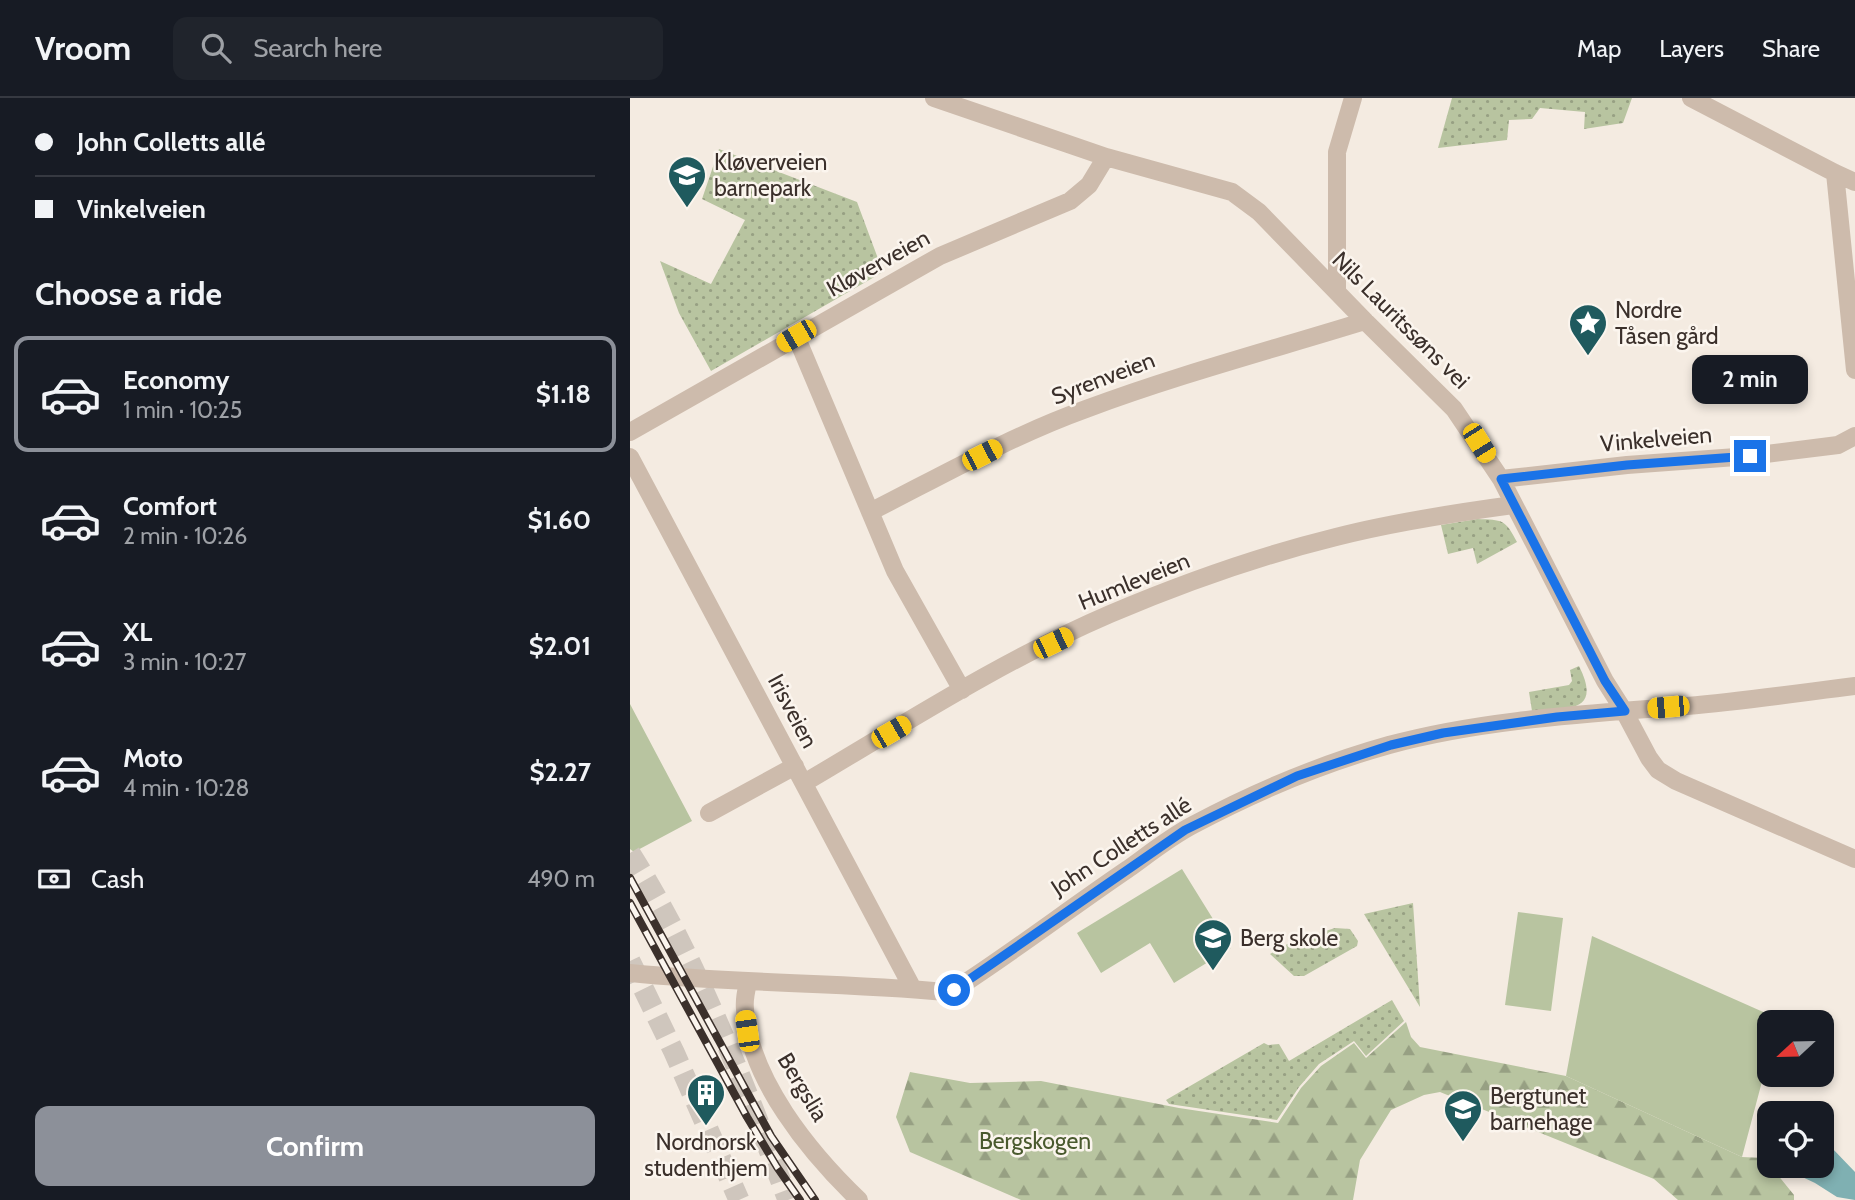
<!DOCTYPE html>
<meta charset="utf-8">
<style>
body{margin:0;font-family:Cabin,sans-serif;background:#20242c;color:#f1f3f6;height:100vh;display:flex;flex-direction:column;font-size:26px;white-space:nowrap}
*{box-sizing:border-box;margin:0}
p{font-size:23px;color:#9ea1a6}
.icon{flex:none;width:38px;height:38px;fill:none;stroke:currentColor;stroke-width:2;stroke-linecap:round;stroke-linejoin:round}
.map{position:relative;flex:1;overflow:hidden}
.details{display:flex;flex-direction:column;background:#171b24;width:630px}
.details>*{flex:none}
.top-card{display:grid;align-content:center;height:154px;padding:0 35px;background:#171b24}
.needle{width:46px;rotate:248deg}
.controls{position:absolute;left:1127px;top:912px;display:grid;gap:14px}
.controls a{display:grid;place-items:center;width:77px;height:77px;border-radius:14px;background:#171b24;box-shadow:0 4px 10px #0003;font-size:35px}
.end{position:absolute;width:32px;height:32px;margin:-16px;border:9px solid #1a73e8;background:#fff;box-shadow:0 0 0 4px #fff}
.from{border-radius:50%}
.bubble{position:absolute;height:49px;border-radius:14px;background:#171b24;box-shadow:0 4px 10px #0003;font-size:23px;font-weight:700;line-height:49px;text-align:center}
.car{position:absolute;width:21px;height:42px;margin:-21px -10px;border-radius:9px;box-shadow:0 0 5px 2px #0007;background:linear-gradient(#f5c518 24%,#345 0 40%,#f5c518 0 76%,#345 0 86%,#f5c518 0)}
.top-card b{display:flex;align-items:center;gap:24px;height:66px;font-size:26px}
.top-card b+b{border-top:2px solid #363941}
.top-card i{width:18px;height:18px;background:#f1f3f6}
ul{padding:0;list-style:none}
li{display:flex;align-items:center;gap:21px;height:116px;margin:0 14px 10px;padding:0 21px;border:4px solid transparent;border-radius:14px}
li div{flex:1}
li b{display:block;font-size:26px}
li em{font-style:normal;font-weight:700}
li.selected{border-color:#8c9099}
li>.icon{width:63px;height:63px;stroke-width:1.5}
h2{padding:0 35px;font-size:32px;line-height:84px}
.pay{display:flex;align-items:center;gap:18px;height:77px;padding:0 35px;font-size:26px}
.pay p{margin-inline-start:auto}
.cta{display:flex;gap:14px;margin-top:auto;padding:14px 35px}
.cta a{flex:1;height:80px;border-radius:14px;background:#8c9099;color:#fff;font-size:28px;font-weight:700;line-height:80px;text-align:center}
header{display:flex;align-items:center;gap:42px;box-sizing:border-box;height:98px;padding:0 35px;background:#171b24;border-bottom:2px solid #363941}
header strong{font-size:33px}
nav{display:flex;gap:38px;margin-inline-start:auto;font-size:24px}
.search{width:490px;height:63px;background:#20242c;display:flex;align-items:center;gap:18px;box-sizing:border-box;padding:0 24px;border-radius:14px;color:#9ea1a6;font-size:26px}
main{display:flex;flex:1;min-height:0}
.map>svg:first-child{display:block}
.grass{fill:url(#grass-dots)}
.forest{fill:url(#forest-firs)}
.pitch{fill:#b8c4a0}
.water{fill:#7fb0b2}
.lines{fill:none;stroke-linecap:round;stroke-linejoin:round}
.highway-tunnel{stroke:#cfc6bd;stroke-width:21;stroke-dasharray:21 10;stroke-linecap:butt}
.street{stroke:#cdbbac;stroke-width:18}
.rail-casing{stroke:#3b302b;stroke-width:8}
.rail{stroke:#fbf5ee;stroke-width:5;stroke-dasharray:16;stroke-linecap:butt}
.route{stroke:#1a73e8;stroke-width:9}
.labels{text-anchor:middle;stroke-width:5;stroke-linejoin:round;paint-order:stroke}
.poi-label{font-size:23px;fill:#3b302b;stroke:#fbf5ee;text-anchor:start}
.street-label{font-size:23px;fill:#3b302b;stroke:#fbf5ee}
.park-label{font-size:23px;fill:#4a5a2e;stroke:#fbf5ee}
</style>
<header>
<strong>Vroom</strong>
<div class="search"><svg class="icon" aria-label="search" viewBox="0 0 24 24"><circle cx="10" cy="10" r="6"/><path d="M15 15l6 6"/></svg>Search here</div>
<nav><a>Map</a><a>Layers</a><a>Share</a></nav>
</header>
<main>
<section class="details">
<div class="top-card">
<b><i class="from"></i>John Colletts allé</b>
<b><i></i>Vinkelveien</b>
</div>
<h2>Choose a ride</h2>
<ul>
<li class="selected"><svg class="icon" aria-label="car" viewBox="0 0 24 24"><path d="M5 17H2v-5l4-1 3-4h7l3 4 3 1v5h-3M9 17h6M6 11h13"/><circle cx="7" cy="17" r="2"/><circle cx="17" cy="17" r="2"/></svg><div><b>Economy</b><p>1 min · 10:25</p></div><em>$1.18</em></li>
<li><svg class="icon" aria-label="car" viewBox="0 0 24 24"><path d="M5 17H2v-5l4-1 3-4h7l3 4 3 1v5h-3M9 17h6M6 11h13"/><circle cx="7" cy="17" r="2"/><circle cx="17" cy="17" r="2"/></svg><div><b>Comfort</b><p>2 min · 10:26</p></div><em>$1.60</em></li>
<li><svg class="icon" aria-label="car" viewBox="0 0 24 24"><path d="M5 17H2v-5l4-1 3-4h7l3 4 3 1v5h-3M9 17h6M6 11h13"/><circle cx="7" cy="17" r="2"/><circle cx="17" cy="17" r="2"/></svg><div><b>XL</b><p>3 min · 10:27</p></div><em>$2.01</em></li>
<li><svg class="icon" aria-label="car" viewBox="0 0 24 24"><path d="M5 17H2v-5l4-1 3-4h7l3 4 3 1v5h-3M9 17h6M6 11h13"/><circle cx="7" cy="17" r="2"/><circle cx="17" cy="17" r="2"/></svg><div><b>Moto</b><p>4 min · 10:28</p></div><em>$2.27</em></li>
</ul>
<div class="pay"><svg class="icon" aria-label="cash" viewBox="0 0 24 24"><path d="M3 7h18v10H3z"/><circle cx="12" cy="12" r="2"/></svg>Cash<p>490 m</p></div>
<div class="cta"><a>Confirm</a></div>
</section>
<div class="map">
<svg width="1225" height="1102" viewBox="0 0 1225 1102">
<defs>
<pattern id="grass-dots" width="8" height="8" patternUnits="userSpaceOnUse" patternTransform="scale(1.75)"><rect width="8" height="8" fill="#b8c4a0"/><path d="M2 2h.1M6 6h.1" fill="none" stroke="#97a083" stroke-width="1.8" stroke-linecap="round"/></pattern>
<pattern id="forest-firs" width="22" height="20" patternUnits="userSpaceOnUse" patternTransform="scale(1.75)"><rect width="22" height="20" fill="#b8c4a0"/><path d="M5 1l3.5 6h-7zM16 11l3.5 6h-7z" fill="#97a083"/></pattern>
</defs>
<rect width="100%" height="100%" fill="#f4ebe1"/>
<!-- grass -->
<path class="grass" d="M822 0H1002L993 25 954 31 955 14 910 10 902 21 879 22 877 42 808 50Z
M89 51 227 104 253 174 81 273 49 215 30 163 81 186 115 122 72 101Z
M847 421C873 422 875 421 887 444L847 466 843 450 818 456 811 427Z
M949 568C973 616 936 610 902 613L899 594 939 587 942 583 940 572Z
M783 805 790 909 734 816Z
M705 830 720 831 728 843 727 848 674 878H664L640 856 661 844Z
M762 902 774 923 736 958 724 943 689 966 669 989 647 1022 539 1006 536 1002 634 945 638 947 649 946 659 963Z"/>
<!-- forest -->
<path class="forest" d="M776 924 781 939 790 949 936 978 1112 1059 1134 1060 1164 1097V1102H1048L1024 1081 810 994 794 997 761 1012 730 1062 723 1102H391L280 1054 266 1019 280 974 340 985 411 983 549 1010 648 1025 671 990 691 968 724 945 736 960Z"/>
<!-- pitch -->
<path class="pitch" d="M0 606 62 723 4 754 0 751Z
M552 771 601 850 544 885 520 845 471 875 447 835Z
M888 814 933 820 921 913 875 907Z
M962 838 1149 921 1148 924H1139V957L1112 1059 936 978Z"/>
<!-- water -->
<path class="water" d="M1192 1047 1201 1049 1225 1074V1102L1207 1099 1185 1085 1149 1068H1192Z"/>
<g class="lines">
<!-- highway-tunnel -->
<path class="highway-tunnel" d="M0 755C68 863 113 983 158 1102
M0 863 44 954 109 1102"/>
<!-- street -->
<path class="street" d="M304 0 476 59 602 94 629 114 735 223 824 311 871 381 975 583 994 613 1019 660 1028 672 1046 683 1225 761
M1061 0 1205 75 1225 84
M1205 75 1225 272
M707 193V54L723 0
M166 238 265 473 332 592
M0 334 310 158 440 103 459 87 476 59
M0 359 283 891
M871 381 997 367 1120 358 1208 347 1225 338
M240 414C311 378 381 338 456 311 547 277 641 252 735 223
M174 685C274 626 373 562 480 516 553 485 629 458 706 439 764 424 824 415 883 407
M79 715 165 668
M0 875C105 886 211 884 317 894L324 892C383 854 439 811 498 771 519 756 540 739 563 727 625 694 691 666 759 647 855 621 958 616 1057 608 1113 603 1169 595 1225 588
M118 885C116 893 114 903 115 911 119 981 180 1055 229 1102"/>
<defs>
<path id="rail" d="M0 780 141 1038 185 1102
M0 805 117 1019 147 1069 170 1102"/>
</defs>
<!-- rail casing -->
<use href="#rail" class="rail-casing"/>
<!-- rail -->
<use href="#rail" class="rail"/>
</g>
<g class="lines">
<!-- route -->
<path class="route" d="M324 892 555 732 667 678 761 647 813 635 927 619 995 613 975 583 871 381 997 367 1120 358"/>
</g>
<!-- icons -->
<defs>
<symbol id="school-pin" viewBox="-11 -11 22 30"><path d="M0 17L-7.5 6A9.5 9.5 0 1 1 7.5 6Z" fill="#1f5a5e" stroke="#fbf5ee"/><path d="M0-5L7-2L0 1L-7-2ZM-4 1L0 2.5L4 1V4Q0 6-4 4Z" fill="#fff"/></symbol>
<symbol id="sight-pin" viewBox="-11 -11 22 30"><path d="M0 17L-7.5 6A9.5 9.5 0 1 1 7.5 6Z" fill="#1f5a5e" stroke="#fbf5ee"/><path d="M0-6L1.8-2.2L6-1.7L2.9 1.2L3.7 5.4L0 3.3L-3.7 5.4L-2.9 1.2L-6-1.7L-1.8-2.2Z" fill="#fff"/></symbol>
<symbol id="building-pin" viewBox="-11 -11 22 30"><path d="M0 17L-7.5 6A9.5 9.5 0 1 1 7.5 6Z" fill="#1f5a5e" stroke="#fbf5ee"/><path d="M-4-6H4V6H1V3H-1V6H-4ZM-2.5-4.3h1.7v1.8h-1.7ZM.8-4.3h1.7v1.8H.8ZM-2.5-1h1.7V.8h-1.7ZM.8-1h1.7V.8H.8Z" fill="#fff"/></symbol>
</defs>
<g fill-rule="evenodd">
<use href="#school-pin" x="35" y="55" width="44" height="60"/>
<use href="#sight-pin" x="936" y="203" width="44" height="60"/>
<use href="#school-pin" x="561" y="818" width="44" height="60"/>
<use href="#building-pin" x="54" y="973" width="44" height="60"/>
<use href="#school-pin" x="811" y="989" width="44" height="60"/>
</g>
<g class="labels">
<!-- poi labels -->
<g class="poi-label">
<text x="84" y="72">Kløverveien<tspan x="84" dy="26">barnepark</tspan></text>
<text x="985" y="220">Nordre<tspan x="985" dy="26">Tåsen gård</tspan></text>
<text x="610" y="848">Berg skole</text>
<text x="860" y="1006">Bergtunet<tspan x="860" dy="26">barnehage</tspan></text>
<text x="76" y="1052" text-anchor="middle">Nordnorsk<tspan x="76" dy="26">studenthjem</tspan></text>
</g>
<!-- street labels -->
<g class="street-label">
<text transform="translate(248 165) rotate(-29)" y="8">Kløverveien</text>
<text transform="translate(771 222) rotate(45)" y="8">Nils Lauritssøns vei</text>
<text transform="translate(473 280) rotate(-21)" y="8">Syrenveien</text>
<text transform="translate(1026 341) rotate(-5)" y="8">Vinkelveien</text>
<text transform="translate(504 483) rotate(-22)" y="8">Humleveien</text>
<text transform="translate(163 613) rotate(62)" y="8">Irisveien</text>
<text transform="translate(491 748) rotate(-33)" y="8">John Colletts allé</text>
<text transform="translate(173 989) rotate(59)" y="8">Bergslia</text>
</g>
<!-- park labels -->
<g class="park-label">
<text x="405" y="1051">Bergskogen</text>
</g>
</g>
</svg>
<div class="controls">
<a><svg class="needle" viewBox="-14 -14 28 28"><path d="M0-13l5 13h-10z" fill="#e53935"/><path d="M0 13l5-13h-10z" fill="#9ea1a6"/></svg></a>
<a><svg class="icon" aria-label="locate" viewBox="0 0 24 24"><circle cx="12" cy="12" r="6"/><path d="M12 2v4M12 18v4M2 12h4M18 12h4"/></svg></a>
</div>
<i class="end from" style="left:324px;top:892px"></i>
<i class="end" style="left:1120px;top:358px"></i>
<div class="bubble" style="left:1062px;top:257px;width:116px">2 min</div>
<i class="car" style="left:166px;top:238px;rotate:240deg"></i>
<i class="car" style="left:849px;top:345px;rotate:148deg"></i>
<i class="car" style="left:352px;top:357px;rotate:63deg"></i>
<i class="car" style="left:423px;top:545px;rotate:64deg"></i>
<i class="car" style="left:1038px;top:609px;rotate:265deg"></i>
<i class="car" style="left:261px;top:634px;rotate:60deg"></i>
<i class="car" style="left:117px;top:933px;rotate:352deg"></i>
</div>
</main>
